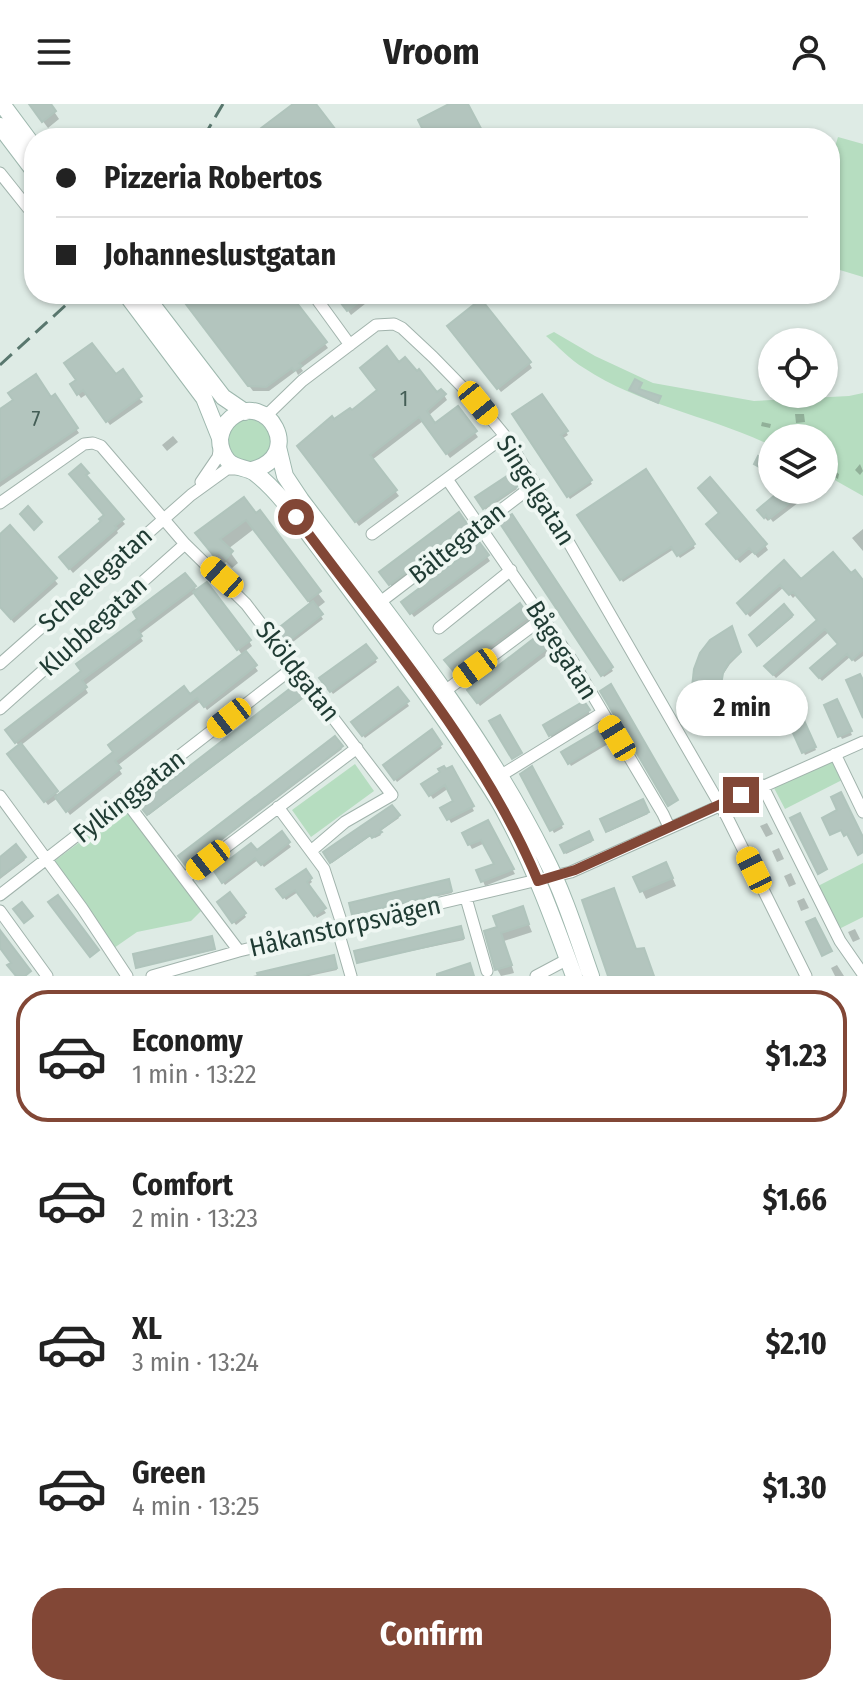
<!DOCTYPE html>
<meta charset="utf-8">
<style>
body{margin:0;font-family:"Fira Sans Condensed",sans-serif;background:#f2f2f2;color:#222;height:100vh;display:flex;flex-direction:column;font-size:30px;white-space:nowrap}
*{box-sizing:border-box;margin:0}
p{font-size:26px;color:#767676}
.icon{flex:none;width:44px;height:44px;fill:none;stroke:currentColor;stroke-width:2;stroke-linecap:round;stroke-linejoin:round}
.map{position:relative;height:872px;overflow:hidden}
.side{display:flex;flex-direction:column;background:#fff;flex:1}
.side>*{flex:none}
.hud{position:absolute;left:24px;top:24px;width:816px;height:176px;border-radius:32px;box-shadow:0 2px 6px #0004;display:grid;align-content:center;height:176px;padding:0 32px;background:#fff}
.fabs{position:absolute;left:758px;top:224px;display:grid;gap:16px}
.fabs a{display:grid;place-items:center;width:80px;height:80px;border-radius:50%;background:#fff;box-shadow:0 2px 6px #0004;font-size:40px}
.end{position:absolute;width:36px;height:36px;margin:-18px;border:10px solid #824736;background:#fff;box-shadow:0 0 0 4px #fff}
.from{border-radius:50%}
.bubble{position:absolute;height:56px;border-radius:28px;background:#fff;box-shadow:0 2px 6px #0004;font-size:26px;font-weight:700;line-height:56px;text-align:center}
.car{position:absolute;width:24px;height:48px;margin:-24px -12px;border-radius:10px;box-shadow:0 0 6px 2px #0007;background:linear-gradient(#f5c518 24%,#345 0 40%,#f5c518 0 76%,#345 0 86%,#f5c518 0)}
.hud b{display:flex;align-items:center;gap:28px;height:76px;font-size:30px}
.hud b+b{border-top:2px solid #e0e0e0}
.hud i{width:20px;height:20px;background:#222}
ul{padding:14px 0 0;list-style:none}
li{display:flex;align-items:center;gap:24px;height:132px;margin:0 16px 12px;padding:0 16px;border:4px solid transparent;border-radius:32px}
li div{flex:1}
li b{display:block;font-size:30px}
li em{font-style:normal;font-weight:700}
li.active{border-color:#824736}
li>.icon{width:72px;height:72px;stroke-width:1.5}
.button{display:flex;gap:16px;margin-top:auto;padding:16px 32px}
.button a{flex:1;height:92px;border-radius:32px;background:#824736;color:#fff;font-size:32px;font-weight:700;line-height:92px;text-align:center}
header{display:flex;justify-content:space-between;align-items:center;height:104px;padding:0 32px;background:#fff;font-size:36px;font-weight:700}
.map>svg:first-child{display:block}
.green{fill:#b6ddc0}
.shadow{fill:#0003;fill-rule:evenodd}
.building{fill:#b3c5be;stroke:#b0c4bc;stroke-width:2}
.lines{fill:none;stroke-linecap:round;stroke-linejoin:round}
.minor-casing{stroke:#a1b3ac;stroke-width:13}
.secondary-casing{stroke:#9db7ad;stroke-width:18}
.minor{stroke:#fff;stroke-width:11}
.secondary{stroke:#fff;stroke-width:16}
.rail{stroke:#59776e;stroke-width:3;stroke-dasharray:16 8;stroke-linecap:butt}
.route{stroke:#824736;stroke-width:10}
.labels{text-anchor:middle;stroke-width:8;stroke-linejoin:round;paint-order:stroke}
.number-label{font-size:22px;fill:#445e56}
.street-label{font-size:26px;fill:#1f3b33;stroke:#eff7f3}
</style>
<header><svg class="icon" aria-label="menu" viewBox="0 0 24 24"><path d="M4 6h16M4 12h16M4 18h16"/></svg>Vroom<svg class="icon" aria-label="person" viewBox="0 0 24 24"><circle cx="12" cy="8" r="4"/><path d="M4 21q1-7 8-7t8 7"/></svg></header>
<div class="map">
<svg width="863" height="872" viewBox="0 0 863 872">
<rect width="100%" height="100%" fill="#deebe5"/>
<!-- green -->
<path class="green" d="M838 33 863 40V173L830 163V59Z
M554 228 595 252 653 279 754 297 849 292 863 289V392L824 370V334H772V342C711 312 641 302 584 264 570 256 558 242 546 232Z
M251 314 265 322 272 336 267 352 254 361 231 354 226 331 235 318Z
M833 654 844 675 785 705 774 684Z
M355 660 374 687 311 733 292 706Z
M127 703 201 807 191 817 137 828 114 844 53 758Z
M863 759V813L839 825 818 782Z"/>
<!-- shadow -->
<path class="shadow" d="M30 0H49L59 15 48 24Z
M192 190H288L328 244 301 264 303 267 298 271 296 267 269 287H253L187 200Z
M336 190H366L370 196 351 211Z
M453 227 529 259 532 264 501 288Z
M399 260 437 290 444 291 447 296 428 312 435 322 458 305 478 333 450 354 423 317 372 356 399 392 359 422 303 348 334 318 351 309 379 287Z
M115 273 143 298 110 321 87 290 81 294 75 285Z
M542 292 568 331 562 335 592 380 570 395 514 311Z
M54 293 79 329 0 383V308Z
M795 310H804L805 318 796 319Z
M762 318 771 320 770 324 761 322Z
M173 332 178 338 167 347 162 341Z
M772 355V374L765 373 756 360Z
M860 360 863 367 860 371 855 366Z
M80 363 90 375 88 377 125 420 117 427 118 429 73 469 64 458 105 412Z
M828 363 839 370 838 375 827 368Z
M646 368 695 444 680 454 674 445 623 478 579 412Z
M509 373 517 385 486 406 478 394Z
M784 386H804L807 392 773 418 770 414 768 417 762 411Z
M243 396 325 498 316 505 323 515 289 541 279 526 311 501 254 425 228 445 238 459 232 464 226 458 222 461 197 430Z
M721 410 765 441 768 446 758 454 753 448 740 459 712 425Z
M512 413 613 567 604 573 502 419Z
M466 422 469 426 393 484 385 473Z
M10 424 58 480 14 519 0 502V432Z
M863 425V447L852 434Z
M480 442 490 457 414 513 407 503Z
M784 459 801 478 851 472 863 479V552L855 558 850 553 822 577 815 569 840 541 829 528 776 574 769 566 819 517 796 491 793 494 784 483 750 513 742 504Z
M194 483 249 537 252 542 244 548 258 567 207 606 201 597 117 662 122 670 70 711 58 694 48 701 13 655 20 643 10 631 83 568 79 561ZM196 488 243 552 59 693 20 642 88 589 84 582 143 537 139 531Z
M519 502 530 518 458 572 450 561Z
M784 503 793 513 759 542 751 532Z
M731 525 740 550 730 560 722 572 721 584 730 607 713 623 697 598Z
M549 542 552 547 480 602 472 591Z
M366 543 377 558 333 590 322 575Z
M296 583 304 594 149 711 142 701Z
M398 586 409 602 365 634 354 619Z
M778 586 787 598 754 626 747 617Z
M836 598 852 631 842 635 826 602Z
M584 600 590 610 552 634 545 622Z
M801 615 816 646 805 651 791 619Z
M601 627 608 640 571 662 564 649Z
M431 628 442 644 397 678 386 662Z
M334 635 342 645 188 762 181 752Z
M452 665 474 707 451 719 443 704 456 697 449 684 433 695 424 681Z
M531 665 563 724 554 729 522 671Z
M642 698 648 710 608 728 602 716Z
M392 704 399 714 379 728 381 731 375 734 372 731 332 759 326 748Z
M487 719 515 770 485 782 479 767 497 761 485 739 472 745 464 730Z
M767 719 773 730 766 733 760 722Z
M281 730 291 743 264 763 258 756 225 781 216 768 257 749Z
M588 730 592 738 566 750 562 742Z
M16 743 25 756 0 775V757Z
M779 744 784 755 777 758 772 747Z
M305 767 312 778 307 782 326 809 317 814 298 788 286 796 279 786Z
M670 768 676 782 646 795 636 774Z
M791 769 796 780 789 783 784 772Z
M449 779 452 789 354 811 352 800Z
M804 794 809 804 801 807 797 797Z
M219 798 244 810 246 813 236 821Z
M522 804 532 828 504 837 514 869 501 872 497 865 499 824Z
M461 825 464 836 359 858Z
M855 825 860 835 853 838 848 828Z
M212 836 214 846 138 863Z
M333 853 337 866 309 872H253Z
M837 861 844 872H835L831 864Z"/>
<!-- building -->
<path class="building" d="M29 0H51L56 7 42 18Z
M293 0H316L342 34H248Z
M449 0H468L486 34H427L418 16Z
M189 190H290L327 238 299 259 302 262 294 267 292 264 266 283 248 282 182 195Z
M334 190H371L347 207Z
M481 195 531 258 497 285 447 222Z
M92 239 116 270 123 265 142 292 106 318 83 286 77 291 70 280 76 276 64 259Z
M387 242 399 258 405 253 417 267 419 265 437 288 441 285 446 290 427 307 435 319 458 302 477 327 446 350 419 313 370 351 397 386 355 418 297 342 332 312 334 315 350 304 352 306 377 286 360 264Z
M36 270 51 293 55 290 78 324 0 377V305L13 296 8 289Z
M635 275 642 279 639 285 661 292 658 299 629 286Z
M542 290 568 327 561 331 592 376 567 393 512 310Z
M764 349 772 353V370L754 360 758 352 761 354Z
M81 360 89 369 86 371 124 415 115 422 117 424 69 465 59 453 101 417 99 415 104 411 69 370Z
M646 365 695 440 677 452 671 443 620 476 577 411Z
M510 370 518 382 483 405 475 393Z
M710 373 767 440 755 450 749 444 736 455 706 420 719 409 698 384Z
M781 386H806L769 415 766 411 764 414 757 406Z
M244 393 256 409 260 406 321 487 308 497 246 416 220 435 233 447 226 455 219 448 214 452 195 429Z
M28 402 42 418 34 426 20 410Z
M459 408 468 421 389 481 379 468Z
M512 410 613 563 601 572 499 418Z
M10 421 57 474 11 515 0 503V430Z
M480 439 489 451 410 510 401 498Z
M833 448 851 469 855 466 863 476V546L852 556 847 550 819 574 810 564 838 540 825 525 773 571 764 562 817 516 793 488 789 491 780 481 746 510 737 499 784 456 801 475Z
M185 469 196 482 138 526 142 532 82 576 87 583 15 639 5 626 81 567 76 560 137 515 133 508Z
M207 478 251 536 237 546 193 488Z
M313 497 323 510 286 539 276 526Z
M520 499 529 512 454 568 444 556Z
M784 500 793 511 757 542 749 531Z
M732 522 741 548 729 558 723 569 721 581 731 604 711 623 695 598 692 583 694 565 700 549 710 536Z
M541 529 551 541 477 599 467 586Z
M366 540 377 554 330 588 319 574Z
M246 547 257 561 204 603 197 594 115 657 121 664 66 708 55 693 113 648 108 641 184 582 190 590Z
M860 570 863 576V614L846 576Z
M296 580 305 592 147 711 139 701Z
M611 580 678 696 668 702 600 587Z
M398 583 409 597 362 632 351 618Z
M778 583 787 593 751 624 742 614Z
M837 595 852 627 838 633 824 601Z
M584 597 590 606 549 632 543 621Z
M500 611 522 649 512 655 489 617Z
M802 612 816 643 802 649 788 618Z
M602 624 608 636 568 660 561 648Z
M432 625 442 640 394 676 383 661Z
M335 632 343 642 186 762 178 752Z
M21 639 58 687 44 698 7 650Z
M444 662 446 665 452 662 474 702 447 716 440 704 453 697 445 681 429 692 421 680 440 668 438 665Z
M532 662 563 720 550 727 520 670Z
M841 688 863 733V748L858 751 847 730 844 732 841 726 830 731 822 714 837 706 831 693Z
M643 695 649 708 606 728 600 715Z
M392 701 400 711 380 726 382 728 372 734 370 731 330 759 323 748Z
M800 709 827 765 818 770 790 714Z
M488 716 514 765 481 778 476 766 494 760 481 736 468 741 462 729Z
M282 727 290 738 261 761 255 754 222 779 214 767 251 739 257 746Z
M589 727 593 736 564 749 560 741Z
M16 740 26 753 0 773V753Z
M666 758 673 774 640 788 633 773Z
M306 765 312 774 307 778 326 804 314 812 295 786 283 794 276 785Z
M449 775 452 787 352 811 349 799Z
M614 784 636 845 644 844 654 872H608L582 796Z
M230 788 246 809 232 819 217 798Z
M58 791 99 846 90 853 48 798Z
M22 798 33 812 24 819 13 805Z
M523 802 529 820 501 829 512 861 495 866 484 827 497 823 493 812Z
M815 814 832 847 822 852 806 818Z
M461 822 464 834 357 859 354 847Z
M0 826 31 867 25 872H16L7 861 11 859 0 844Z
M212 832 215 845 136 864 133 850Z
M334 851 337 864 301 872H258L257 869Z
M470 859 474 872H437V870Z"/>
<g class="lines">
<defs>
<path id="minor" d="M0 69 28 104
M313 190 350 241
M261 310 270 308 302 277 376 221 394 220 402 224 433 253 478 299 505 332 535 380 727 713 806 872
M447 375 573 558 663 710 669 723
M201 378 218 353 220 341
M0 399 84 340 93 339 101 342 185 440 246 500 392 691 345 718 311 747
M372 430 505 332
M379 499 535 380
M439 524 511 466
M0 560 191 391 227 365H240
M445 587 543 514
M0 605 185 440
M835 650 863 708
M500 672 602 609
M762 681 840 837 863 870
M0 692 82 804 127 872
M125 696 239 847
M278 703 324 765 343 823 340 834 351 872
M185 774 357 644
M0 791 294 563
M466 794 487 867
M0 807 47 872
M152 872 239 847 571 768 863 638
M536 872 568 855"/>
<path id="secondary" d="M2 0 34 43
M0 22 34 67
M126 190 204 294 220 334
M144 190 223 293 245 308
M278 343 285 372 301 396C388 511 480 623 545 753 564 790 577 832 591 872
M252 366C306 352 267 285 231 314 225 319 221 327 220 335 220 343 223 351 228 357 236 365 247 363 255 369 278 387 297 414 314 437 364 504 414 570 460 638 476 662 493 685 506 710 534 762 554 817 574 872"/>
</defs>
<!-- minor casing -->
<use href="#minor" class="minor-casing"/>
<!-- secondary casing -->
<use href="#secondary" class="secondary-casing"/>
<!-- minor -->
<use href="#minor" class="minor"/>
<!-- secondary -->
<use href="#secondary" class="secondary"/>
<!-- rail -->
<path class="rail" d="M203 34 223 0
M0 261 78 190"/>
</g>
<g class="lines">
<!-- route -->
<path class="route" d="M296 413C381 529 482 643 538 777L575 766 741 691"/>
</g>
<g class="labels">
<!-- number labels -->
<g class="number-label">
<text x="404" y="302">1</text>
<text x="36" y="322">7</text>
</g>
<!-- street labels -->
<g class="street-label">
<text transform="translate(536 386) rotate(58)" y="9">Singelgatan</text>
<text transform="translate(457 439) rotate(-38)" y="9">Bältegatan</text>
<text transform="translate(95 475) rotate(-42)" y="9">Scheelegatan</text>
<text transform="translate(93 522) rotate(-42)" y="9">Klubbegatan</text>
<text transform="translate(562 546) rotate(58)" y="9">Bågegatan</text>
<text transform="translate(298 567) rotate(52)" y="9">Sköldgatan</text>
<text transform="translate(129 692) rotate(-38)" y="9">Fylkinggatan</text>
<text transform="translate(345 822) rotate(-13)" y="9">Håkanstorpsvägen</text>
</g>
</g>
</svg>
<div class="fabs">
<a><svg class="icon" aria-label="locate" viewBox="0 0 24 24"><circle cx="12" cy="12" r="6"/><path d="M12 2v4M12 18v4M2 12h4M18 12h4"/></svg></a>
<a><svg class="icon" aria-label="layers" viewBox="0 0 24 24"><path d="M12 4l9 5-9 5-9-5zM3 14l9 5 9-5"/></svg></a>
</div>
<i class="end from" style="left:296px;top:413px"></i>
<i class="end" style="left:741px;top:691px"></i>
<div class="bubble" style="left:676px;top:576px;width:132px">2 min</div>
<i class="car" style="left:478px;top:299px;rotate:141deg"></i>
<i class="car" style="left:222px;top:473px;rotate:312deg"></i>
<i class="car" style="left:475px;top:564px;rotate:234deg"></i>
<i class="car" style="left:229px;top:614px;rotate:232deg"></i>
<i class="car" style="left:617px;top:634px;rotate:329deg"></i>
<i class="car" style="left:208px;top:756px;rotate:232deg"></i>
<i class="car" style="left:754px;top:766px;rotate:334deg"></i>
<div class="hud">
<b><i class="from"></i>Pizzeria Robertos</b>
<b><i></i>Johanneslustgatan</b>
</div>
</div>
<section class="side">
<ul>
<li class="active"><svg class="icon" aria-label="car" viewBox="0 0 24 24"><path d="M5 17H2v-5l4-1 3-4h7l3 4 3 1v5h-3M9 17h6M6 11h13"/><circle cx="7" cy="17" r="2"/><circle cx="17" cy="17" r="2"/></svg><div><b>Economy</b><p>1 min · 13:22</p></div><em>$1.23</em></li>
<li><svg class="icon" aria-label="car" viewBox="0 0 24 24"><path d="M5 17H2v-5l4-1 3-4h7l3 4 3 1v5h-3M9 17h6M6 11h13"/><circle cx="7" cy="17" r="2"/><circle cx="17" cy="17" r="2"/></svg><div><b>Comfort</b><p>2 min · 13:23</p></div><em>$1.66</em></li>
<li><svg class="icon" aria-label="car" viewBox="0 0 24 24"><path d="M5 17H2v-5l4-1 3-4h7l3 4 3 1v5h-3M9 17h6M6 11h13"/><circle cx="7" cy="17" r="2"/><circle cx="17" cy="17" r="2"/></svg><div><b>XL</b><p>3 min · 13:24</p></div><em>$2.10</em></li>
<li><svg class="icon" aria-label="car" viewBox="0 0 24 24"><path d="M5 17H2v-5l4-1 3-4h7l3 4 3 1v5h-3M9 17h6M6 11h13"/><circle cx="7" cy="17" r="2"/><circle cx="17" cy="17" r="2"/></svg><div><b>Green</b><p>4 min · 13:25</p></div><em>$1.30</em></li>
</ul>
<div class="button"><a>Confirm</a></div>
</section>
